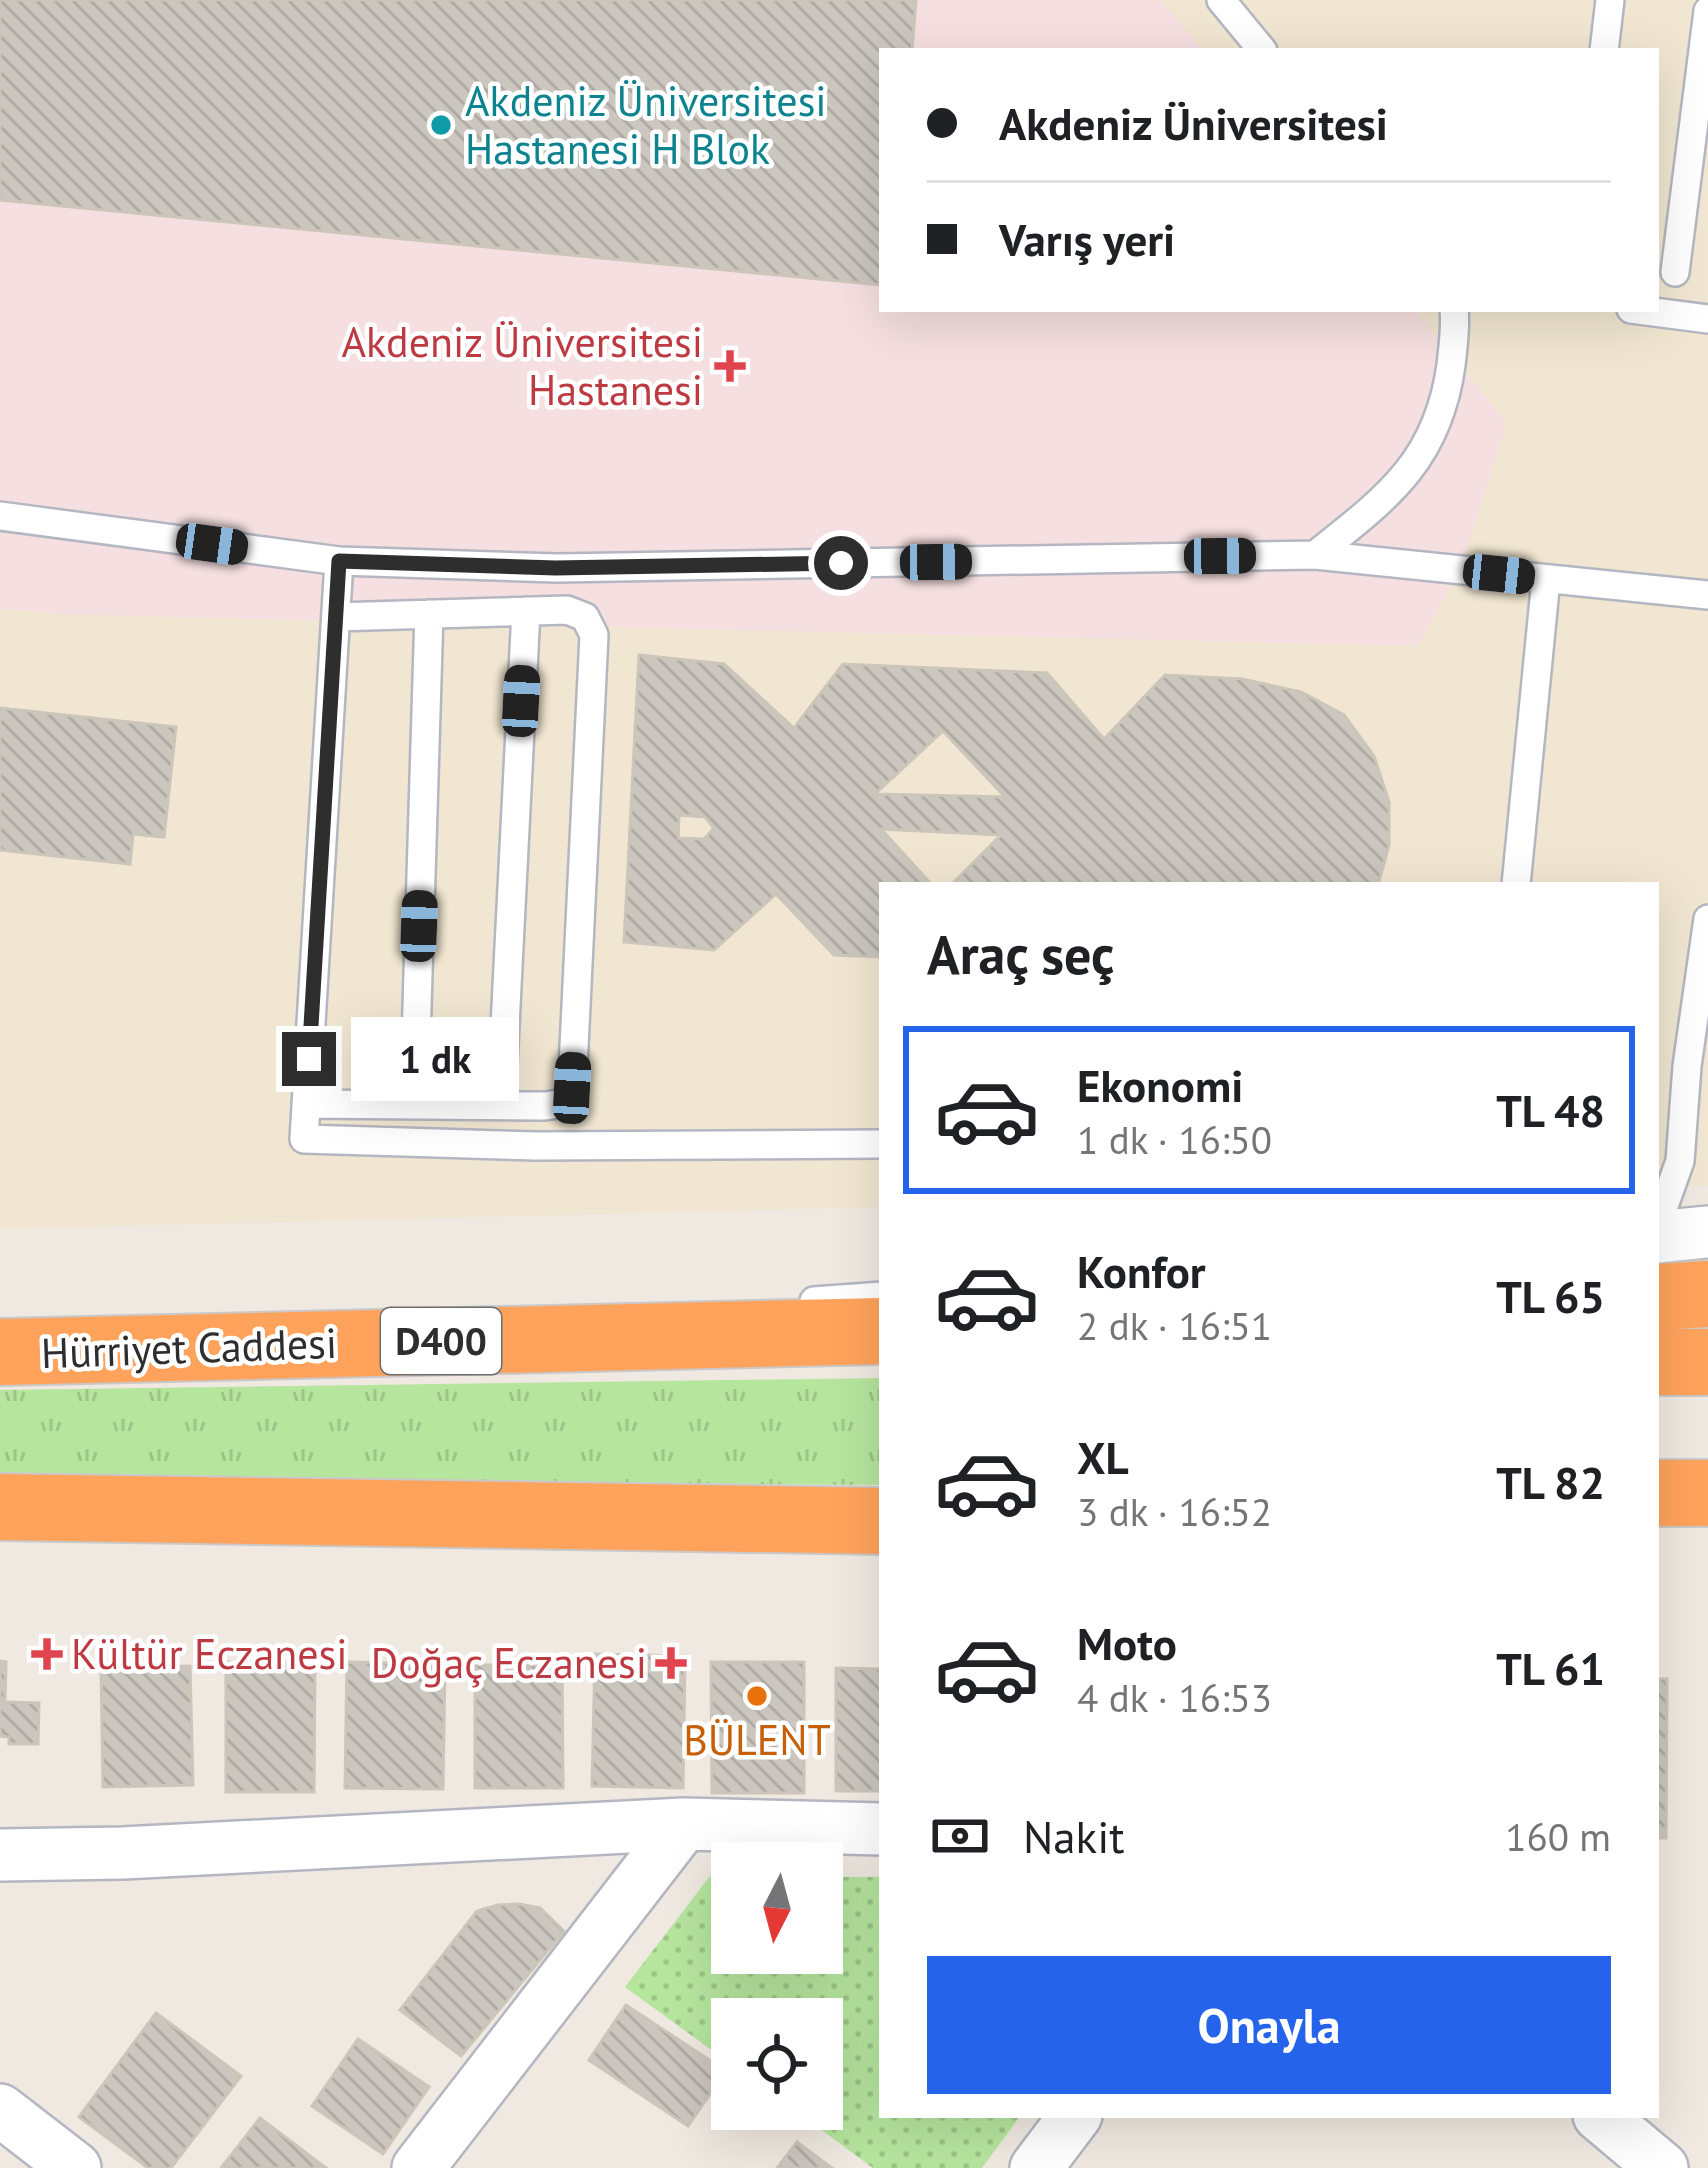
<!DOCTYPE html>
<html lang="tr">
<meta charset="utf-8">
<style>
body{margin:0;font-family:"PT Sans",sans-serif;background:#f2f2f2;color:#202124;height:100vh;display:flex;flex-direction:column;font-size:45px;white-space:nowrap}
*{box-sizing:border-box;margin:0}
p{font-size:39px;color:#757577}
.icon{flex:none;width:66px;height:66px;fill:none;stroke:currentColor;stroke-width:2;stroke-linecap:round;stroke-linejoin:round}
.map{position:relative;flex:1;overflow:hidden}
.side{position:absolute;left:879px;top:882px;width:780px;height:1236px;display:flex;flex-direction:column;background:#fff;border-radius:0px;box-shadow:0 12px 48px #0002}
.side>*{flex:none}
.hud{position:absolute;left:879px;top:48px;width:780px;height:264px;border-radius:0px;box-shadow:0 12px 48px #0002;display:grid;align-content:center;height:264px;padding:0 48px;background:#fff}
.needle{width:78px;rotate:186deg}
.controls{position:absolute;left:711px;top:1842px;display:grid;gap:24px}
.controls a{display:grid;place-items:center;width:132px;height:132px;border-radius:0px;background:#fff;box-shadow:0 12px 48px #0002;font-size:60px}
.end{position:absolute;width:54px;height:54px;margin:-27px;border:15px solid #2e2e2e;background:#fff;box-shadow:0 0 0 6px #fff}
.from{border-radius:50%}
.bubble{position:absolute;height:84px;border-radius:0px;background:#fff;box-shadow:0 12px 48px #0002;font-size:39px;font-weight:600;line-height:84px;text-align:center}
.car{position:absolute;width:36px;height:72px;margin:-36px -18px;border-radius:15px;box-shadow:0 0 9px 3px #0007;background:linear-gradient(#222 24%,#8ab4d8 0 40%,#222 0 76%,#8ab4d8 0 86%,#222 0)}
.hud b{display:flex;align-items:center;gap:42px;height:114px;font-size:45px}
.hud b+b{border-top:3px solid #e0e0e0}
.hud i{width:30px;height:30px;background:#202124}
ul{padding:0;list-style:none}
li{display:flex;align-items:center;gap:36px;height:168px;margin:0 24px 18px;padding:0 24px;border:6px solid transparent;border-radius:0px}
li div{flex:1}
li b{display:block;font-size:45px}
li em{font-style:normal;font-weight:600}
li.current{border-color:#2563eb}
li>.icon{width:108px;height:108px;stroke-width:1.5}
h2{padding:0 48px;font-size:54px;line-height:144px}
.pay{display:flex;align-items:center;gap:30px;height:132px;padding:0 48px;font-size:45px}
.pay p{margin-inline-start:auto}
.button{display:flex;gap:24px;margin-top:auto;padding:24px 48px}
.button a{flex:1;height:138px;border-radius:0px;background:#2563eb;color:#fff;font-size:48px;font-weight:600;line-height:138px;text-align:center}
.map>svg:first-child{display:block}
.education{fill:#f0e6d1;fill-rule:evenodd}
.medical{fill:#f5dfe0}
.grass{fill:url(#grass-tufts)}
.park{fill:url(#park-dots)}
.building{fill:url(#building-back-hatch);stroke:#cbc5ba;stroke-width:3;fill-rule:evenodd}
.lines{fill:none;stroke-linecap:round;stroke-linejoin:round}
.lane-casing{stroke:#b4b7c1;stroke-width:32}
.street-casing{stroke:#b4b7c1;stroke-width:56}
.highway-casing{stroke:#c9c9c9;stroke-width:70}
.lane{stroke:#fff;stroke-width:27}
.street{stroke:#fff;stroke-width:51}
.highway{stroke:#ffa35c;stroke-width:66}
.route{stroke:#2e2e2e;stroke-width:15}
.culture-dot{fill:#0f9aa8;stroke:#fff;stroke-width:4.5}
.health-dot{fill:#e0444e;stroke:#fff;stroke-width:4.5}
.food-dot{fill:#e8710a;stroke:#fff;stroke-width:4.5}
.labels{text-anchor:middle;stroke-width:9;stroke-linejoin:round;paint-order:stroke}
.shield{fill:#fff;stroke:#6d6d6d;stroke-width:3}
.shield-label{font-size:39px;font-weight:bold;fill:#2e2e2e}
.culture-label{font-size:42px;fill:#0d838f;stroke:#fff;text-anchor:start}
.health-label{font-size:42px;fill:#be3a42;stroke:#fff;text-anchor:end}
.street-label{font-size:42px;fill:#2e2e2e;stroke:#fff}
.food-label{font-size:42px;fill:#c56008;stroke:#fff}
</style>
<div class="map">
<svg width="1708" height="2168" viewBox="0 0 1708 2168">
<defs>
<pattern id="grass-tufts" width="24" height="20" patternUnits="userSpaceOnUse" patternTransform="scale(3)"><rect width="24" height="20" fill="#b6e59e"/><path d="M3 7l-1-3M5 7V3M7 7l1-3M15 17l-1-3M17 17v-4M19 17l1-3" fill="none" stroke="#9dc588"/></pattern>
<pattern id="park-dots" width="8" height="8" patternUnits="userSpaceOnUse" patternTransform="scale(3)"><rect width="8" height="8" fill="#b6e59e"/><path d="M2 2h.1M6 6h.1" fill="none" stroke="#9dc588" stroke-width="1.8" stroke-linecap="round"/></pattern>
<pattern id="building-back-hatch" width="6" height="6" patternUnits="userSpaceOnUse" patternTransform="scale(3)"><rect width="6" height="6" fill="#cbc7bf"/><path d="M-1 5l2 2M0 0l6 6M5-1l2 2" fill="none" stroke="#afaba4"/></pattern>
</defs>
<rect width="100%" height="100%" fill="#efe9e1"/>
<!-- education -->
<path class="education" d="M0 0H1708V1186L1656 1187V885H882V1207L0 1229ZM882 51H1656V309H882Z"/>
<!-- medical -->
<path class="medical" d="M0 0H1161L1203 51H882V309H1414L1507 423 1459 572 1418 646 54 614 0 608Z"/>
<!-- grass -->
<path class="grass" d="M882 1378V1485L0 1477V1390Z"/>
<!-- park -->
<path class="park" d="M710 1876H732V1953H822V1877H882V2115H1021L982 2168H873L793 2109H822V2019H732V2065L625 1987Z"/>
<!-- building -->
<path class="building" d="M0 0H916L912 51H882V285L0 200Z
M639 655 724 664 794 728 843 664 1047 673 1104 739 1165 675 1242 679 1301 692 1344 715 1374 756 1389 802V845L1378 885H951L1001 835 881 829 932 885H882V957L834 955 776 894 714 950 624 942ZM943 731 1005 797 875 794ZM679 815 705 817 714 828 704 839 678 838Z
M0 708 176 727 164 837 133 834 130 864 0 850Z
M595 1654 685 1656 683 1788 592 1786Z
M0 1661 6 1662 5 1702 39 1703 38 1744H9V1737L0 1736Z
M226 1662 315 1663 314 1792H226Z
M347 1662 445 1664 443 1789 345 1788Z
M711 1662H804V1793H712Z
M475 1665H562L563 1788H475Z
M190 1666 193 1785 103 1787 101 1668Z
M836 1668 882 1669V1791H836Z
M1656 1679H1667L1666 1838H1656Z
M519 1904 540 1908 564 1931 461 2056 400 2010 477 1911 498 1905Z
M626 2005 726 2071 688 2126 589 2060Z
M156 2013 241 2076 171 2168H148L79 2117Z
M358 2039 429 2087 383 2154 312 2106Z
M260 2118 326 2168H221Z
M797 2142 832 2168H777Z"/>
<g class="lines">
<defs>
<path id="lane" d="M1221 0 1263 51
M1604 51 1610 0
M1675 272 1708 11
M1631 309 1708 319
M0 516 339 561 557 568 1315 555 1708 595
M1315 555C1387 498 1438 461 1451 365 1453 346 1456 328 1454 309
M339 561 304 1139 536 1146 882 1144
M1516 885 1546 579
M306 1104 545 1106 564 1103 572 1088 594 635 585 617 567 610 336 617
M414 1105 429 614
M501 1105 526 611
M1656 1208 1665 1203 1680 1161 1687 1066 1708 919
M814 1301 882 1296"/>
<path id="street" d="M1656 1237 1708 1232
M0 1855 123 1853 684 1824 882 1829
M0 2110 75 2168
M1599 2115 1662 2168
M418 2168 684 1824
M1036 2168 1076 2115"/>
<path id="highway" d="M1656 1297 1708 1294
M0 1352 882 1331
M1656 1362H1708
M1656 1493H1708
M0 1507 882 1521"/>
</defs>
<!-- lane casing -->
<use href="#lane" class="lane-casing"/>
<!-- street casing -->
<use href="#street" class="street-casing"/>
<!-- highway casing -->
<use href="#highway" class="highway-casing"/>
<!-- lane -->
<use href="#lane" class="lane"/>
<!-- street -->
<use href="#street" class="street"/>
<!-- highway -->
<use href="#highway" class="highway"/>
</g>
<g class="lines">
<!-- route -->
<path class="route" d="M309 1059 339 561 556 568 841 563"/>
</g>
<!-- markers -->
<circle class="culture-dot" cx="441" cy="125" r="12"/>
<g class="health-dot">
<path d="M724 348h12v12h12v12h-12v12h-12v-12h-12v-12h12z"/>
<path d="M41 1636h12v12h12v12h-12v12h-12v-12h-12v-12h12z"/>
<path d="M665 1645h12v12h12v12h-12v12h-12v-12h-12v-12h12z"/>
</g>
<circle class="food-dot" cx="757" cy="1696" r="12"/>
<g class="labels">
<!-- shield labels -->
<rect class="shield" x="381" y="1308" width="120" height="66" rx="9"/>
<g class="shield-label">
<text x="441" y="1355">D400</text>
</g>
<!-- culture labels -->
<g class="culture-label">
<text x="465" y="116">Akdeniz Üniversitesi<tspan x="465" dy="48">Hastanesi H Blok</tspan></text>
</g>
<!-- health labels -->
<g class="health-label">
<text x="703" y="357">Akdeniz Üniversitesi<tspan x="703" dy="48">Hastanesi</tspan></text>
<text x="71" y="1669" text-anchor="start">Kültür Eczanesi</text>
<text x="647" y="1678">Doğaç Eczanesi</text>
</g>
<!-- street labels -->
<g class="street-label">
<text transform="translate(189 1348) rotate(-2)" y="15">Hürriyet Caddesi</text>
</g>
<!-- food labels -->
<g class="food-label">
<text x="757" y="1755">BÜLENT</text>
</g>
</g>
</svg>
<div class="controls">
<a><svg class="needle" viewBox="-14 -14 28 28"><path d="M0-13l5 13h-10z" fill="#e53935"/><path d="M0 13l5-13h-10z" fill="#757577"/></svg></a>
<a><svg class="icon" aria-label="locate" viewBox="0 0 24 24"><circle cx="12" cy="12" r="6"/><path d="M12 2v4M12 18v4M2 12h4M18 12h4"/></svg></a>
</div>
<i class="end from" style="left:841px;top:563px"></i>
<i class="end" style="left:309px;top:1059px"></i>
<div class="bubble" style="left:351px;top:1017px;width:168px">1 dk</div>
<i class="car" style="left:212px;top:544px;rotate:98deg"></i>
<i class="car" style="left:1220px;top:556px;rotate:89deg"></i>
<i class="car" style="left:936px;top:562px;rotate:89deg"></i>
<i class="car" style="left:1499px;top:574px;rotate:96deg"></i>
<i class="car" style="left:521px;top:701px;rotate:3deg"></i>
<i class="car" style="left:419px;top:926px;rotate:2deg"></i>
<i class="car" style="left:572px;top:1088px;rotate:3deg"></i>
<div class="hud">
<b><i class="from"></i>Akdeniz Üniversitesi</b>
<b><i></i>Varış yeri</b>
</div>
<section class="side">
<h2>Araç seç</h2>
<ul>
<li class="current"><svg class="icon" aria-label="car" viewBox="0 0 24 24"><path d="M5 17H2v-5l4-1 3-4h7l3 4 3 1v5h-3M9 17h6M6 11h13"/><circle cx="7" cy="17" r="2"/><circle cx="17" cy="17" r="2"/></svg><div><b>Ekonomi</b><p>1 dk · 16:50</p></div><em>TL 48</em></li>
<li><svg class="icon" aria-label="car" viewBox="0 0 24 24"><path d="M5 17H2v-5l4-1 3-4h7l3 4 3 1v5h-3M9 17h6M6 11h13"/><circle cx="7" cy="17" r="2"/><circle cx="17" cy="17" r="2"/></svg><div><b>Konfor</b><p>2 dk · 16:51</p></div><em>TL 65</em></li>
<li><svg class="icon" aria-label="car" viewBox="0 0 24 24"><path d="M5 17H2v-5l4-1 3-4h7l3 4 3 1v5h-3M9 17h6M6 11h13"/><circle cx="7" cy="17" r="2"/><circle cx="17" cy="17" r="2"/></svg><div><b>XL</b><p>3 dk · 16:52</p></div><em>TL 82</em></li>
<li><svg class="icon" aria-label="car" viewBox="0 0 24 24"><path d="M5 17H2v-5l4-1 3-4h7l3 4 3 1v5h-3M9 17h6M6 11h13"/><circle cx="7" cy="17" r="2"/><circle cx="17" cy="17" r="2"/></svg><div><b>Moto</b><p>4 dk · 16:53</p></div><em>TL 61</em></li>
</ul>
<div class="pay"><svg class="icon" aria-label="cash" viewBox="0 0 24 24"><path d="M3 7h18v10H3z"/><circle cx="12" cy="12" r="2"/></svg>Nakit<p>160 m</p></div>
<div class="button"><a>Onayla</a></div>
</section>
</div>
